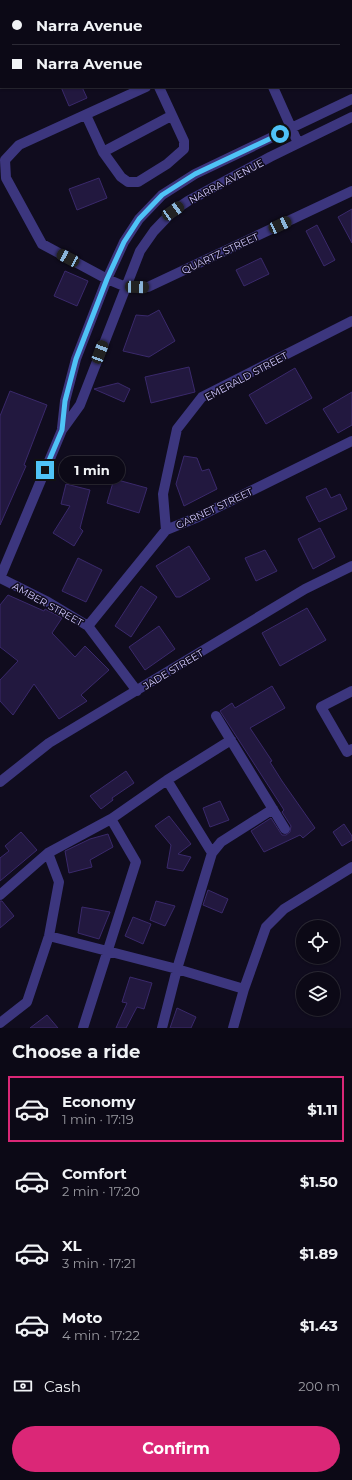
<!DOCTYPE html>
<meta charset="utf-8">
<style>
body{margin:0;font-family:Montserrat,sans-serif;background:#15121f;color:#f1f3f6;height:100vh;display:flex;flex-direction:column;font-size:15px;white-space:nowrap}
*{box-sizing:border-box;margin:0}
p{font-size:13px;color:#9a9aa1}
.icon{flex:none;width:22px;height:22px;fill:none;stroke:currentColor;stroke-width:2;stroke-linecap:round;stroke-linejoin:round}
.map{position:relative;height:1028px;overflow:hidden}
.panel{display:flex;flex-direction:column;background:#0c0916;flex:1}
.panel>*{flex:none}
.top-card{position:absolute;left:0px;top:0px;width:352px;height:88px;box-shadow:0 1px 3px #0004,0 0 0 1px #2c2a35;display:grid;align-content:center;height:88px;padding:0 12px;background:#0c0916}
.tools{position:absolute;left:296px;top:920px;display:grid;gap:8px}
.tools a{display:grid;place-items:center;width:44px;height:44px;border-radius:50%;background:#0c0916;box-shadow:0 1px 3px #0004,0 0 0 1px #2c2a35;font-size:20px}
.end{position:absolute;width:18px;height:18px;margin:-9px;border:5px solid #4fc3f7;background:#111;box-shadow:0 0 0 2px #111}
.from{border-radius:50%}
.bubble{position:absolute;height:28px;border-radius:14px;background:#0c0916;box-shadow:0 1px 3px #0004,0 0 0 1px #2c2a35;font-size:13px;font-weight:700;line-height:28px;text-align:center}
.car{position:absolute;width:12px;height:24px;margin:-12px -6px;border-radius:5px;box-shadow:0 0 3px 1px #0007;background:linear-gradient(#222 24%,#8ab4d8 0 40%,#222 0 76%,#8ab4d8 0 86%,#222 0)}
.top-card b{display:flex;align-items:center;gap:14px;height:38px;font-size:15px}
.top-card b+b{border-top:1px solid #2c2a35}
.top-card i{width:10px;height:10px;background:#f1f3f6}
ul{padding:0;list-style:none}
li{display:flex;align-items:center;gap:12px;height:66px;margin:0 8px 6px;padding:0 4px;border:2px solid transparent;border-radius:0px}
li div{flex:1}
li b{display:block;font-size:15px}
li em{font-style:normal;font-weight:700}
li.active{border-color:#db2777}
li>.icon{width:36px;height:36px;stroke-width:1.5}
h2{padding:0 12px;font-size:18px;line-height:48px}
.pay{display:flex;align-items:center;gap:10px;height:44px;padding:0 12px;font-size:15px}
.pay p{margin-inline-start:auto}
.cta{display:flex;gap:8px;margin-top:auto;padding:8px 12px}
.cta a{flex:1;height:46px;border-radius:24px;background:#db2777;color:#fff;font-size:16px;font-weight:700;line-height:46px;text-align:center}
.map>svg:first-child{display:block}
.building{fill:#22183f;stroke:#3a296b}
.lines{fill:none;stroke-linecap:round;stroke-linejoin:round}
.minor{stroke:#3c367e;stroke-width:10}
.route{stroke:#4fc3f7;stroke-width:5}
.labels{text-anchor:middle;stroke-width:3;stroke-linejoin:round;paint-order:stroke}
.street-label{font-size:10px;fill:#d2c9ff;stroke:#100c1e}
</style>
<div class="map">
<svg width="352" height="1028" viewBox="0 0 352 1028">
<rect width="100%" height="100%" fill="#100c1e"/>
<!-- building -->
<path class="building" d="M61 87H82L87 98 69 106Z
M99 178 107 198 77 210 69 189Z
M352 209V243L338 217Z
M317 225 335 260 324 266 306 231Z
M261 258 269 274 244 286 236 270Z
M65 271 88 281 77 306 54 296Z
M159 310 175 341 149 357 123 351 136 315 148 316Z
M189 367 195 392 151 403 145 377Z
M295 368 312 398 266 424 249 395Z
M118 383 130 389 124 402 94 389Z
M10 391 47 405 24 465 26 466 0 525V416Z
M352 392V425L338 433 323 409Z
M184 456 197 458 202 471 209 469 217 489 184 506 176 484Z
M114 479 147 488 139 513 107 503Z
M66 484 90 490 80 528 83 531 74 546 53 533 70 506 61 504Z
M326 488 331 498 340 494 347 509 319 522 306 497Z
M320 528 335 557 313 569 298 539Z
M189 546 210 579 180 597H176L156 566Z
M265 550 277 571 256 581 245 558Z
M78 558 102 570 86 602 62 591Z
M141 586 157 597 131 637 115 626Z
M8 595 44 611 45 609 62 618 52 633 75 657 85 646 109 670 81 695 87 701 59 719 34 684 13 715 0 701V680L18 661 0 647V605Z
M307 608 326 640 280 666 262 633Z
M159 626 175 649 145 670 129 647Z
M272 686 285 708 250 728 272 761 270 762 282 781 315 828 303 838 300 835 264 852 251 831 271 818 282 835H286L290 832 291 826 282 812 284 810 220 711 232 703 235 708Z
M126 771 134 783 112 798 113 800 101 809 90 796Z
M220 801 229 820 210 827 203 808Z
M169 816 191 844 178 854 191 857 183 871 167 868 171 845 155 826Z
M344 824 352 836V840L342 846 333 832Z
M21 832 37 850 0 881V858L9 851 5 846Z
M108 834 113 847 90 860 92 867 69 873 65 851 90 839Z
M208 890 228 899 222 913 203 905Z
M0 901H2L14 916 0 928Z
M156 901 175 906 165 926 150 920Z
M82 907 110 912 99 939 78 933Z
M133 917 151 924 143 944 125 936Z
M130 977 152 983 144 1009 137 1007 126 1028H116L127 1003 122 1002Z
M177 1008 196 1017 191 1028H170Z
M47 1015 58 1028H30Z"/>
<g class="lines">
<!-- minor -->
<path class="minor" d="M351 4H352
M146 87 19 145 5 160 6 178 42 244 107 279 126 287H148L352 191
M273 87 298 143
M86 115 103 152 121 177 128 182H138L167 164 184 149V141L159 87
M103 152 171 116
M62 428 65 401 76 359 107 279 124 242 139 219 162 195 195 174 352 99
M166 530 163 494 177 429 202 397 352 321
M0 578 62 430 80 405 140 251 154 231 173 211 188 201 270 157 352 117
M0 578 48 602 88 626 137 691
M88 626 166 530 198 517 352 441
M352 691 321 707 347 752 352 749
M216 716 285 829
M167 780 212 853
M0 782 49 743 305 589 352 566
M0 895 48 853 111 819 167 780 231 740
M49 936 177 969 244 989
M0 1023 27 1002 49 936 59 882 48 853
M83 1028 136 862 111 819
M162 1028 177 969 212 853 221 842 273 809
M233 1028 244 989 266 927 284 909 352 867"/>
</g>
<g class="lines">
<!-- route -->
<path class="route" d="M45 470 62 430 65 401 76 359 107 279 124 242 139 219 162 195 195 174 280 134"/>
</g>
<g class="labels">
<!-- street labels -->
<g class="street-label">
<text transform="translate(226 181) rotate(-28)" y="4">NARRA AVENUE</text>
<text transform="translate(220 253) rotate(-25)" y="4">QUARTZ STREET</text>
<text transform="translate(246 376) rotate(-28)" y="4">EMERALD STREET</text>
<text transform="translate(214 508) rotate(-25)" y="4">GARNET STREET</text>
<text transform="translate(48 604) rotate(29)" y="4">AMBER STREET</text>
<text transform="translate(173 669) rotate(-31)" y="4">JADE STREET</text>
</g>
</g>
</svg>
<div class="tools">
<a><svg class="icon" aria-label="locate" viewBox="0 0 24 24"><circle cx="12" cy="12" r="6"/><path d="M12 2v4M12 18v4M2 12h4M18 12h4"/></svg></a>
<a><svg class="icon" aria-label="layers" viewBox="0 0 24 24"><path d="M12 4l9 5-9 5-9-5zM3 14l9 5 9-5"/></svg></a>
</div>
<i class="end from" style="left:280px;top:134px"></i>
<i class="end" style="left:45px;top:470px"></i>
<div class="bubble" style="left:59px;top:456px;width:66px">1 min</div>
<i class="car" style="left:173px;top:211px;rotate:55deg"></i>
<i class="car" style="left:280px;top:225px;rotate:65deg"></i>
<i class="car" style="left:68px;top:258px;rotate:298deg"></i>
<i class="car" style="left:137px;top:287px;rotate:92deg"></i>
<i class="car" style="left:100px;top:352px;rotate:21deg"></i>
<div class="top-card">
<b><i class="from"></i>Narra Avenue</b>
<b><i></i>Narra Avenue</b>
</div>
</div>
<section class="panel">
<h2>Choose a ride</h2>
<ul>
<li class="active"><svg class="icon" aria-label="car" viewBox="0 0 24 24"><path d="M5 17H2v-5l4-1 3-4h7l3 4 3 1v5h-3M9 17h6M6 11h13"/><circle cx="7" cy="17" r="2"/><circle cx="17" cy="17" r="2"/></svg><div><b>Economy</b><p>1 min · 17:19</p></div><em>$1.11</em></li>
<li><svg class="icon" aria-label="car" viewBox="0 0 24 24"><path d="M5 17H2v-5l4-1 3-4h7l3 4 3 1v5h-3M9 17h6M6 11h13"/><circle cx="7" cy="17" r="2"/><circle cx="17" cy="17" r="2"/></svg><div><b>Comfort</b><p>2 min · 17:20</p></div><em>$1.50</em></li>
<li><svg class="icon" aria-label="car" viewBox="0 0 24 24"><path d="M5 17H2v-5l4-1 3-4h7l3 4 3 1v5h-3M9 17h6M6 11h13"/><circle cx="7" cy="17" r="2"/><circle cx="17" cy="17" r="2"/></svg><div><b>XL</b><p>3 min · 17:21</p></div><em>$1.89</em></li>
<li><svg class="icon" aria-label="car" viewBox="0 0 24 24"><path d="M5 17H2v-5l4-1 3-4h7l3 4 3 1v5h-3M9 17h6M6 11h13"/><circle cx="7" cy="17" r="2"/><circle cx="17" cy="17" r="2"/></svg><div><b>Moto</b><p>4 min · 17:22</p></div><em>$1.43</em></li>
</ul>
<div class="pay"><svg class="icon" aria-label="cash" viewBox="0 0 24 24"><path d="M3 7h18v10H3z"/><circle cx="12" cy="12" r="2"/></svg>Cash<p>200 m</p></div>
<div class="cta"><a>Confirm</a></div>
</section>
